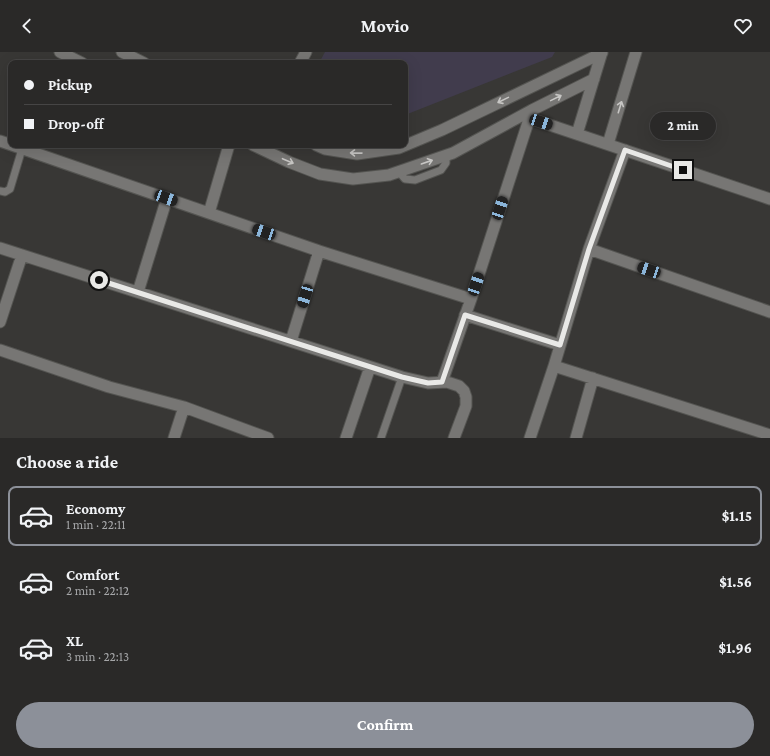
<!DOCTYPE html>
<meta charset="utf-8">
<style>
body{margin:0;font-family:"Crimson Pro",serif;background:#323130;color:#f1f3f6;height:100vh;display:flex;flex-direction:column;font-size:15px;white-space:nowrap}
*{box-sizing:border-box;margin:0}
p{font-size:13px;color:#a5a6a8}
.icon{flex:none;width:22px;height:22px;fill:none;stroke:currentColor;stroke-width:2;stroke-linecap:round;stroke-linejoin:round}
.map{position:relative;height:386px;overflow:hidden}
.details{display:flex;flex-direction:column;background:#2a2928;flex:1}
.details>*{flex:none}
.top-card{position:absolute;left:8px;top:8px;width:400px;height:88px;border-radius:8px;box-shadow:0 4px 16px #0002,0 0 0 1px #464545;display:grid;align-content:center;height:88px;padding:0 16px;background:#2a2928}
.end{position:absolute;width:18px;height:18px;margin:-9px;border:5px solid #e9e9e7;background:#111;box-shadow:0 0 0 2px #111}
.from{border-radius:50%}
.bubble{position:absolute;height:28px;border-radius:14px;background:#2a2928;box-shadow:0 4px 16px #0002,0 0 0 1px #464545;font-size:13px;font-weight:700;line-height:28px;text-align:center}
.car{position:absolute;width:12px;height:24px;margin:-12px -6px;border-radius:5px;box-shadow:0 0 3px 1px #0007;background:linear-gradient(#222 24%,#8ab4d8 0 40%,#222 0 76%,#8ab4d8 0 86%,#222 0)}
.top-card b{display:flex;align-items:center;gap:14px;height:38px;font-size:15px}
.top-card b+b{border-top:1px solid #464545}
.top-card i{width:10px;height:10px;background:#f1f3f6}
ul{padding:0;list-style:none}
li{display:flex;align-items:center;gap:12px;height:60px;margin:0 8px 6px;padding:0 8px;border:2px solid transparent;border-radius:8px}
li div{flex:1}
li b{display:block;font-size:15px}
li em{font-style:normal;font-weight:700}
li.active{border-color:#8c9099}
li>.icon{width:36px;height:36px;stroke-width:1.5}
h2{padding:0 16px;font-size:18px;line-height:48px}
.cta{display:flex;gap:8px;margin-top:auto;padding:8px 16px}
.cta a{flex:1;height:46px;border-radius:24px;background:#8c9099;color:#fff;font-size:16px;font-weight:700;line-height:46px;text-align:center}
header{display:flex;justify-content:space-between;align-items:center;height:52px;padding:0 16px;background:#2a2928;font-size:18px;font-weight:700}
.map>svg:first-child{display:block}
.education{fill:#413c4d}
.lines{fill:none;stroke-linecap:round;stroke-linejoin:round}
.service-casing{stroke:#545451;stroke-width:9}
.minor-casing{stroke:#545451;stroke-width:13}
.service{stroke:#777674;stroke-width:7}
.minor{stroke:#777674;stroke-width:11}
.oneway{stroke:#c7c6c4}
.route{stroke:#e9e9e7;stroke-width:5}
</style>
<header><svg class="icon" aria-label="back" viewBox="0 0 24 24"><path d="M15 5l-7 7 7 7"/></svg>Movio<svg class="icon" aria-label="heart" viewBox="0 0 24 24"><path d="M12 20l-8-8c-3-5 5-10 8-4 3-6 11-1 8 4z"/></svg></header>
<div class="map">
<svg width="770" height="386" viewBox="0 0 770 386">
<rect width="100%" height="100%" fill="#383735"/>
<!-- education -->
<path class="education" d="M325 0H555L552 5 405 63V11H319Z"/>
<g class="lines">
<defs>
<path id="service" d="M399 120 405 127 415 128 441 118 446 111V103
M0 139 5 140 10 137 22 97
M381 386 402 325"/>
<path id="minor" d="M60 0 82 11
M122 0 144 11
M300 11 306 0
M529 66 770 147
M577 82 602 0
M0 89 319 199 471 247 532 58
M608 92 636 0
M253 93 289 110 320 122 353 127 389 123 453 101 532 58 594 27
M316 93 325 97 357 102 399 96 442 78 602 1
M209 161 229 93
M0 196 402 325 428 331 447 330 459 334 464 339 466 345V354L454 386
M589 197 770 260
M138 240 167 146
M465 263 560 293
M0 270 22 203
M291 289 319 199
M0 298 109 335 184 355 268 386
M554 314 770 383
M442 330 471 247
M174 386 184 355
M346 386 370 315
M530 386 554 314 589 197 625 98
M576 386 593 326"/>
</defs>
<!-- service casing -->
<use href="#service" class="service-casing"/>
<!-- minor casing -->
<use href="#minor" class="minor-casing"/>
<!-- service -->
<use href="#service" class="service"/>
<!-- minor -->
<use href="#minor" class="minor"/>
</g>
<!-- one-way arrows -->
<defs><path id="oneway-shaft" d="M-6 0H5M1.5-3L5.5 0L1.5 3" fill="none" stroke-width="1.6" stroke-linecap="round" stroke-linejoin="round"/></defs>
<g class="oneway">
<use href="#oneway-shaft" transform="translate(556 46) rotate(-26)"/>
<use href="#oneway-shaft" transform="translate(503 48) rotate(154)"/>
<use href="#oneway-shaft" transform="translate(620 55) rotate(-73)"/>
<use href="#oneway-shaft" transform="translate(356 101) rotate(-179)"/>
<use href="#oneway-shaft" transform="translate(288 109) rotate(23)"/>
<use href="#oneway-shaft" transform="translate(427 110) rotate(-19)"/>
</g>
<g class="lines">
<!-- route -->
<path class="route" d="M99 228 402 325 428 331 442 330 465 263 560 293 589 197 625 98 683 118"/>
</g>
</svg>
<i class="end from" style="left:99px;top:228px"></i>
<i class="end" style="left:683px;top:118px"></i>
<div class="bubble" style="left:650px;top:60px;width:66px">2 min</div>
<i class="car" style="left:541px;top:70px;rotate:108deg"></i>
<i class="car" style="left:166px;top:146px;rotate:110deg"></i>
<i class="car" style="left:500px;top:156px;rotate:18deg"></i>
<i class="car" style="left:264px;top:180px;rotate:289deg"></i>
<i class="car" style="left:649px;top:218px;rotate:289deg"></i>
<i class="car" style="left:476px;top:232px;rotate:18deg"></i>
<i class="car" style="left:305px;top:244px;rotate:197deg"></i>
<div class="top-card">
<b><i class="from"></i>Pickup</b>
<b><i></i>Drop-off</b>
</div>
</div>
<section class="details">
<h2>Choose a ride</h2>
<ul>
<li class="active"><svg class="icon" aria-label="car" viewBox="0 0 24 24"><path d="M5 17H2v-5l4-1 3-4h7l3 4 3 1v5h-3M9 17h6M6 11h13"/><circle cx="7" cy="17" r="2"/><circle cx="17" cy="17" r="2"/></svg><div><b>Economy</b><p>1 min · 22:11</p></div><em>$1.15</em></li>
<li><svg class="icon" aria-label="car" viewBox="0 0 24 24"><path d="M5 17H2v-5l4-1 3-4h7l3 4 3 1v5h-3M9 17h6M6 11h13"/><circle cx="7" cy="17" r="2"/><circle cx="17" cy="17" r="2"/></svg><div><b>Comfort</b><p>2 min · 22:12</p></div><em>$1.56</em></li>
<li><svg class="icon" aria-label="car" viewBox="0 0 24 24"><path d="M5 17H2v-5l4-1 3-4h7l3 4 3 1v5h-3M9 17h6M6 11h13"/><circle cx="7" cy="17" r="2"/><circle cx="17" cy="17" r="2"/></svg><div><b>XL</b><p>3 min · 22:13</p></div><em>$1.96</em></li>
</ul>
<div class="cta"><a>Confirm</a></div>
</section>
